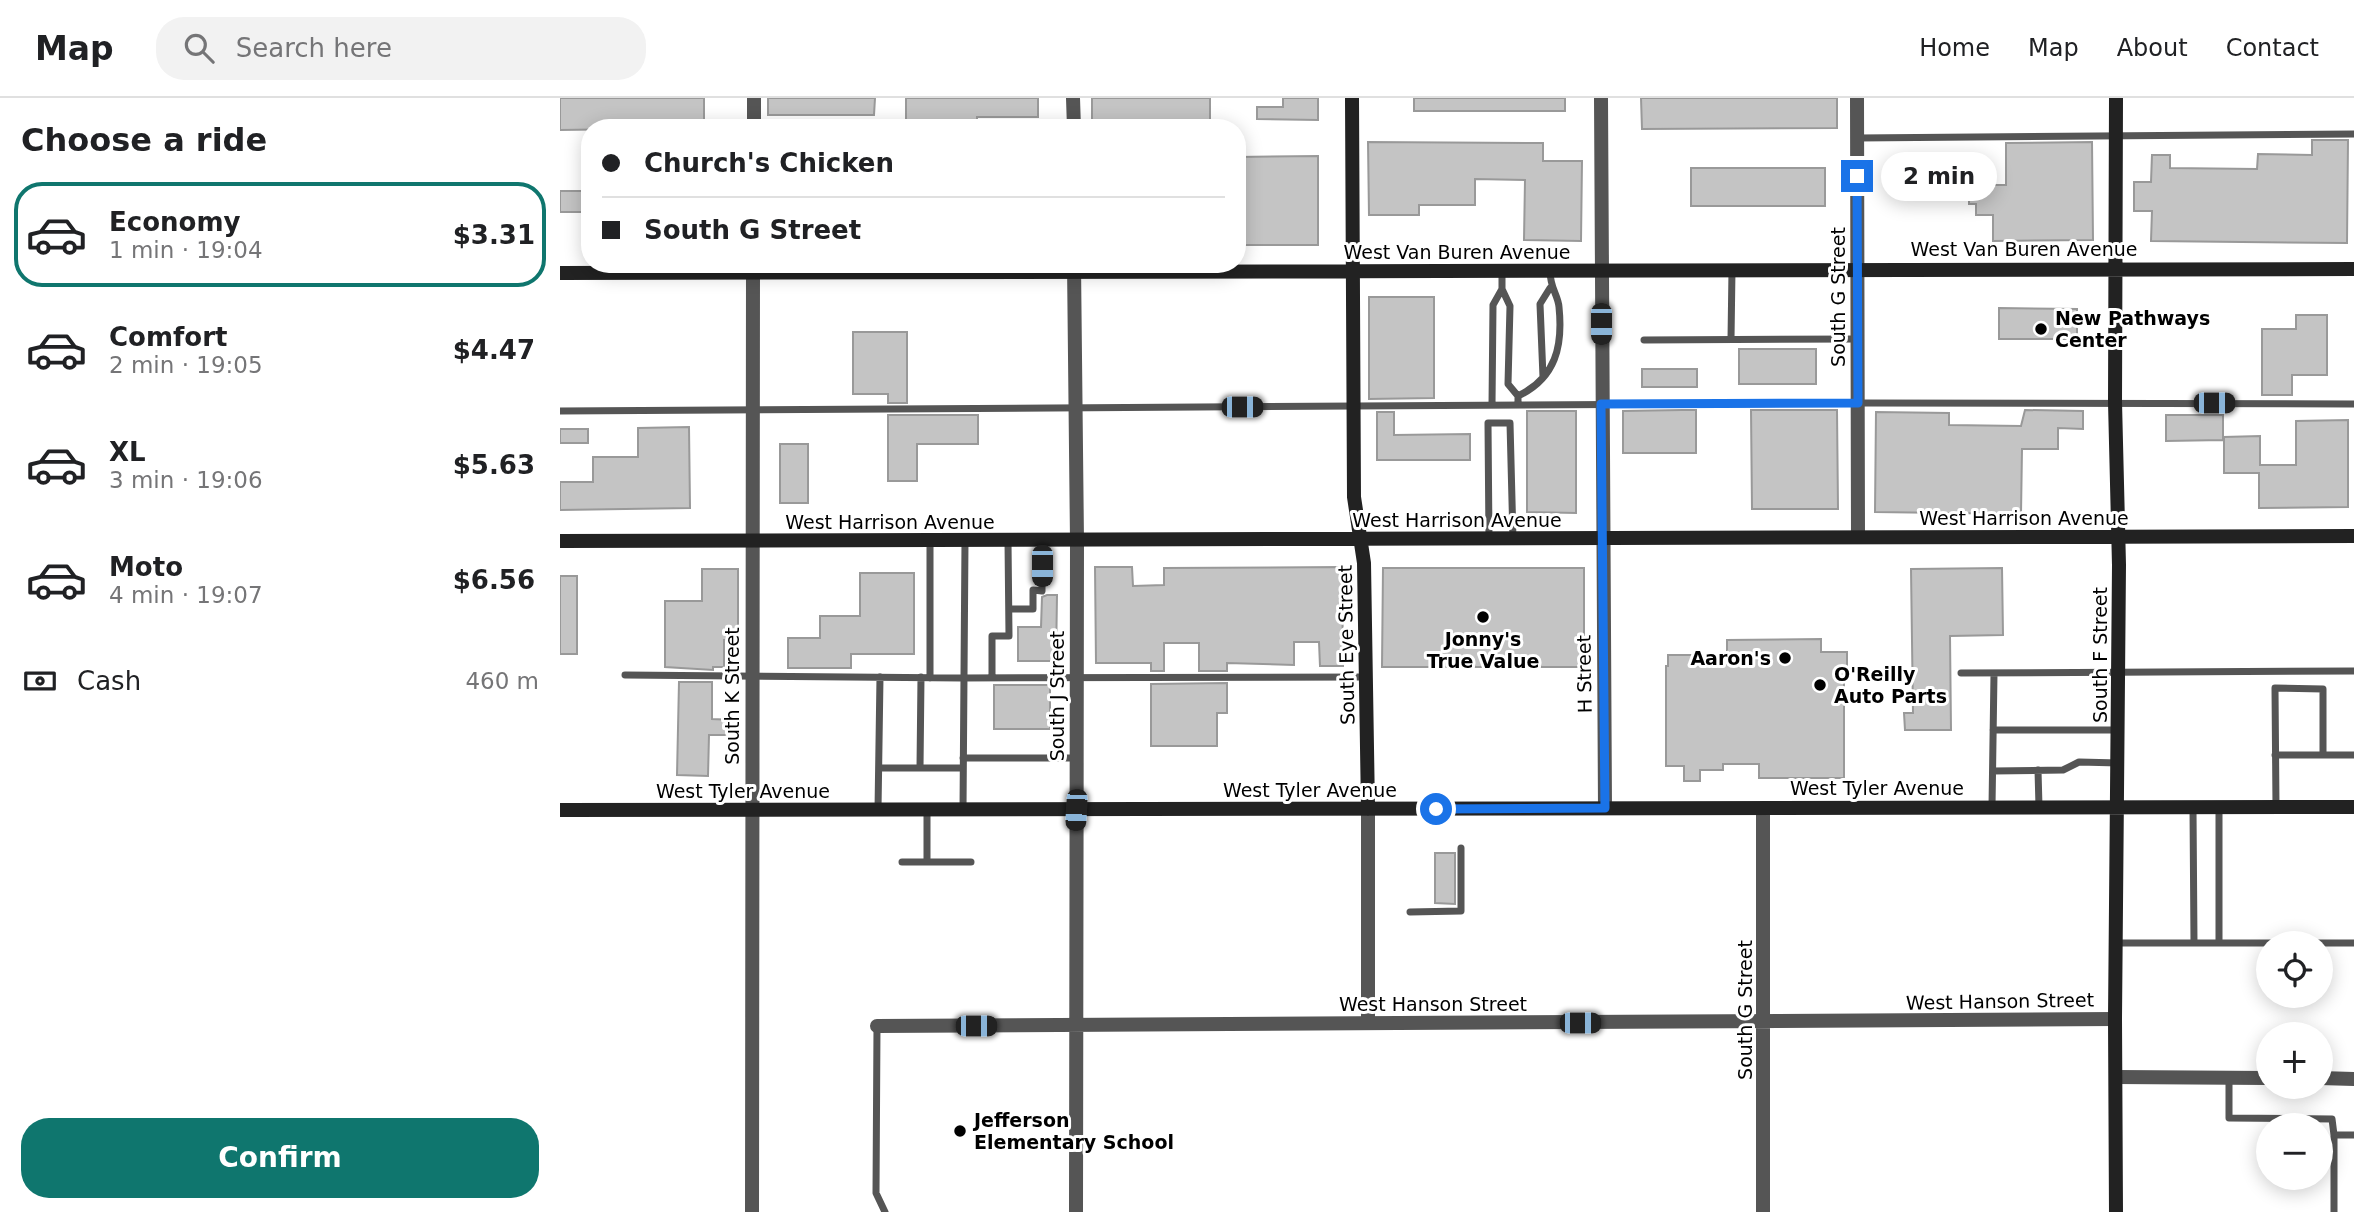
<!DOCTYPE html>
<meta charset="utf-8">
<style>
body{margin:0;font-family:"DejaVu Sans",sans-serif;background:#f2f2f2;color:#202124;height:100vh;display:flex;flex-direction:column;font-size:26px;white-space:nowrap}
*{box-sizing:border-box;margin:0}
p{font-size:23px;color:#757577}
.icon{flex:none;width:38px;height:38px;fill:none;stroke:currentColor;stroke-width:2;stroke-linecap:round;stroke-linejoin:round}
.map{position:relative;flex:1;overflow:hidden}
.side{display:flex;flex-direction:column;background:#fff;width:560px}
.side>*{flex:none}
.guide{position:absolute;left:21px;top:21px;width:665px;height:154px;border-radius:28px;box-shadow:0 4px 18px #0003;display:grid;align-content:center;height:154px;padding:0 21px;background:#fff}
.controls{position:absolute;left:1696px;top:833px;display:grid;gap:14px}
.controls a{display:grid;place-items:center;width:77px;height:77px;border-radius:50%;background:#fff;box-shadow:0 4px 18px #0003;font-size:35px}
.end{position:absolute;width:32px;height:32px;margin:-16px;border:9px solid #1a73e8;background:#fff;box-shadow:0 0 0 4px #fff}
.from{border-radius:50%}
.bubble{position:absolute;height:49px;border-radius:24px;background:#fff;box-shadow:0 4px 18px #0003;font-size:23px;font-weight:700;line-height:49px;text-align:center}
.car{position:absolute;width:21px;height:42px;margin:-21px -10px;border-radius:9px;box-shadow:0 0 5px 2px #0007;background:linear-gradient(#222 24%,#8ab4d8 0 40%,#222 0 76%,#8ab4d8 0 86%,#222 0)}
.guide b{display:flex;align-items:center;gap:24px;height:66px;font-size:26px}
.guide b+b{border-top:2px solid #e0e0e0}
.guide i{width:18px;height:18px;background:#202124}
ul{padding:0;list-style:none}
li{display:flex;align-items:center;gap:21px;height:105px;margin:0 14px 10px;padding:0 7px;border:4px solid transparent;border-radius:28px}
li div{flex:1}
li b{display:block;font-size:26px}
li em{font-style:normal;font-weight:700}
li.current{border-color:#0f766e}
li>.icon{width:63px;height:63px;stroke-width:1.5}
h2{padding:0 21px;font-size:32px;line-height:84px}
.pay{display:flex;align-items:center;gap:18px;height:77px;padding:0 21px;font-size:26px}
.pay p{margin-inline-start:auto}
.primary-button{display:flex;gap:14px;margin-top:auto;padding:14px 21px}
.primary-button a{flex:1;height:80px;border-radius:28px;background:#0f766e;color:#fff;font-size:28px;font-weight:700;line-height:80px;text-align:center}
header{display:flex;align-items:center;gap:42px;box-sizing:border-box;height:98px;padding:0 35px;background:#fff;border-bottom:2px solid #e0e0e0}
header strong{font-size:33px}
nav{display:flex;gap:38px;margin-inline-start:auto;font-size:24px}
.search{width:490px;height:63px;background:#f2f2f2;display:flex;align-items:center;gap:18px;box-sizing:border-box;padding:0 24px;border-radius:28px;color:#757577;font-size:26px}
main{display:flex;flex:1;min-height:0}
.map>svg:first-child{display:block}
.building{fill:#c4c4c4;stroke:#999;stroke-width:2}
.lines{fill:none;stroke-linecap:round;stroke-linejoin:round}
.lane{stroke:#555;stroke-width:7}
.street{stroke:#555;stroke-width:14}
.secondary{stroke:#222;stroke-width:14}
.route{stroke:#1a73e8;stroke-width:9}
.poi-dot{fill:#000;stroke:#fff;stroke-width:2.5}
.labels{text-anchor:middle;stroke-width:6;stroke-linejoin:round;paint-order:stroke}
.street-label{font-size:19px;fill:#000;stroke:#fff}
.poi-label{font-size:19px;font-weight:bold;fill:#000;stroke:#fff;text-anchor:start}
</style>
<header>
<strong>Map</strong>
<div class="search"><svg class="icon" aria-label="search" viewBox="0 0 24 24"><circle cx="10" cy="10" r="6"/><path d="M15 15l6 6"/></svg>Search here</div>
<nav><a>Home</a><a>Map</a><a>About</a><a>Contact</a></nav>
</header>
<main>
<section class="side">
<h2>Choose a ride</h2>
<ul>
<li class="current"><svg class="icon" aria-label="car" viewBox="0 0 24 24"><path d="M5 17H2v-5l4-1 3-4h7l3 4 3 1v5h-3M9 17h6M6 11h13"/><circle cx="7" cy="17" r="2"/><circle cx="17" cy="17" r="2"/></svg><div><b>Economy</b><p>1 min · 19:04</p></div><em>$3.31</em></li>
<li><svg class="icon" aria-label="car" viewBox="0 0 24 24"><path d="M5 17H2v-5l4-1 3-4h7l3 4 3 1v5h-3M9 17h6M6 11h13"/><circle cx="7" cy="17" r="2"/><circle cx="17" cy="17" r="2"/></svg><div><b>Comfort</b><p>2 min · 19:05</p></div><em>$4.47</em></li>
<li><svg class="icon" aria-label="car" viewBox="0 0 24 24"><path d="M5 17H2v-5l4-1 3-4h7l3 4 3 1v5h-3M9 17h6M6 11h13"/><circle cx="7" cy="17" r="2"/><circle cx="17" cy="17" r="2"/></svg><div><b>XL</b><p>3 min · 19:06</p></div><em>$5.63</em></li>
<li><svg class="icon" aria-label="car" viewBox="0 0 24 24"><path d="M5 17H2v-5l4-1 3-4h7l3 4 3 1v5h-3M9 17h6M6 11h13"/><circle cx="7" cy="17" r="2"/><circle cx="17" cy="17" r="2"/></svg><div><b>Moto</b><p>4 min · 19:07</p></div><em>$6.56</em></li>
</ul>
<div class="pay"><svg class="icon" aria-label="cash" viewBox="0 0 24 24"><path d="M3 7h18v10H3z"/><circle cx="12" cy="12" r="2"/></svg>Cash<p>460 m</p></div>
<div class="primary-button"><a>Confirm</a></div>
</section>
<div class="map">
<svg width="1794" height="1114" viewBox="0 0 1794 1114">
<rect width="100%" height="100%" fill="#fff"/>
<!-- building -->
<path class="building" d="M0 0H144V30L0 32Z
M208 0H315L314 17H208Z
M346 0H478V19H417V30H346Z
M532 0H650V30H532Z
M723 0H758V22L697 21V9H723Z
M854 0H1005V13H854Z
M1081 0H1277V30L1082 31Z
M1752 42H1788L1787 145 1591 143 1592 113H1574V84H1591L1592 57H1610V70L1697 71 1698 56 1752 57Z
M808 44 983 45V63H1022L1021 143 964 142 965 82 915 81V107H859V117H809Z
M1532 44 1533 142 1433 143V117H1416V106H1409V87H1446V45Z
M758 58V147H677V59Z
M1131 70H1265V108H1131Z
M0 93H29V114H0Z
M809 199H874V300L809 301Z
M1439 210 1517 211V241H1439Z
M1736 217H1767V277H1732V297H1702V231H1736Z
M293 234H347V305H328V296H293Z
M1179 251H1256V286H1179Z
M1082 271H1137V289H1082Z
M1122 312H1136V355H1063V313Z
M1191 312H1277L1278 411H1192Z
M1465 312 1523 313V331L1498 330V351H1462L1461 416 1315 414 1316 314 1389 315V327L1461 328Z
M967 313H1016V415L967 414Z
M817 314H834V337L910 336V362H817Z
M328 317H418V346H357V383H328Z
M1606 317H1663V342L1606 343Z
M1788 322V409L1699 410V375H1664V339L1700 338V367H1736V323Z
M129 329 130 410 0 412V384H33V359H78V330Z
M0 331H28V345H0Z
M220 346H248V405H220Z
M535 469H572L573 488 604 487V470L782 469 783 568H760L759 544H734V567L667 565V573H639V545H604V573H591V565H536Z
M823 470H1024V569H822Z
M1442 470 1443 537 1390 538 1391 632H1345L1344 615H1353L1351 471Z
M142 471H178V542H164V569H153V572L105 569V503H142Z
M300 475H354V556H291V570H228V540H260V518H300Z
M0 478H17V556H0Z
M487 497H497L496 563H458V529H481L482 499Z
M1261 541V554H1287V576H1284V680H1199V666H1163V672H1140V683H1124V668H1106V568H1108V557H1167V542Z
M119 584H152V621L175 622V637H149L148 678 117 677Z
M667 585V615H657V648H591V586Z
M434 587H490V631H434Z
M875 755H895V806L875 805Z"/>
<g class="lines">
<!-- lane -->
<path class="lane" d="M1298 40 1794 36
M942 174V191L950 208 948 286 958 298V303
M1171 241 1172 172
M1084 242 1298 241
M983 279 980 206 990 190
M958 298C996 280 1003 248 999 209 998 197 990 190 990 173
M932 307 933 207 942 191
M0 313 1298 305 1794 306
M929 442 928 325H950L953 441
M449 511H473V492L482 493V443
M1401 575 1794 573
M65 577 402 580 806 579
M370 580V443
M432 580V538H449L448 443
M1433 632H1558
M1715 657H1763V591L1715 590 1716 709
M1763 657H1794
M403 660H516
M319 670H403
M360 670 361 579
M1478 672 1479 709
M1433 673 1503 672 1519 664 1559 665
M1432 709 1434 576
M1633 710 1634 845
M1659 710V845
M318 712 320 579
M367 712V764H411
M403 712 405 443
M342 764H367
M850 814 901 813V750
M1556 845H1794
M317 928 316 1095 325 1114
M1669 980V1020L1772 1021 1774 1037
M1774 1114V1037H1794"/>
<!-- street -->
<path class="street" d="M513 0 514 30
M1041 0 1045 710
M1297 0 1298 439
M194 30V0
M514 166 517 443 516 1114
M1203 710V1114
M808 925V711
M317 928 1555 921
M1556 979 1708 980
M1760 980 1794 981
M192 1114 193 166"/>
<!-- secondary -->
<path class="secondary" d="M792 0 794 399 804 465 808 711
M1556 0 1555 304 1559 467 1555 921 1556 1114
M0 175 1794 171
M0 443 1794 438
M0 712 1794 709"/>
</g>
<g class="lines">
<!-- route -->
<path class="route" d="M876 711 1045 710 1041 306 1298 305 1297 78"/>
</g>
<!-- markers -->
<g class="poi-dot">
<circle cx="1481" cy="231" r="7"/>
<circle cx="923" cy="519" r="7"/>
<circle cx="1225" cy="560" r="7"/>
<circle cx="1260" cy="587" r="7"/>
<circle cx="400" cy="1033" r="7"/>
</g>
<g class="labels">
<!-- street labels -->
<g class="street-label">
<text x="1464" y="158">West Van Buren Avenue</text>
<text x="897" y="161">West Van Buren Avenue</text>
<text transform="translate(1278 199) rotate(-90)" y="7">South G Street</text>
<text x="1464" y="427">West Harrison Avenue</text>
<text x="897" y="429">West Harrison Avenue</text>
<text x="330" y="431">West Harrison Avenue</text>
<text transform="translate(786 547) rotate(-91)" y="7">South Eye Street</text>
<text transform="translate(1540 557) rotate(-90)" y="7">South F Street</text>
<text transform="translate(1024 576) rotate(-91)" y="7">H Street</text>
<text transform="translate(172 598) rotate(-90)" y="7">South K Street</text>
<text transform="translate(497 598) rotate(-90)" y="7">South J Street</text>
<text x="1317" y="697">West Tyler Avenue</text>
<text x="750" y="699">West Tyler Avenue</text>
<text x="183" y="700">West Tyler Avenue</text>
<text transform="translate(1440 903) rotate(-1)" y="7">West Hanson Street</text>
<text x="873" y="913">West Hanson Street</text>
<text transform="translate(1185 912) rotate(-90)" y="7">South G Street</text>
</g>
<!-- poi labels -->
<g class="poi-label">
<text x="1495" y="227">New Pathways<tspan x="1495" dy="22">Center</tspan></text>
<text x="923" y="548" text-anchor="middle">Jonny's<tspan x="923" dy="22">True Value</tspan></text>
<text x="1211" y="567" text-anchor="end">Aaron's</text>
<text x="1274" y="583">O'Reilly<tspan x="1274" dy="22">Auto Parts</tspan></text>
<text x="414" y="1029">Jefferson<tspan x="414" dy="22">Elementary School</tspan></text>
</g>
</g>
</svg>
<div class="controls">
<a><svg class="icon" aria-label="locate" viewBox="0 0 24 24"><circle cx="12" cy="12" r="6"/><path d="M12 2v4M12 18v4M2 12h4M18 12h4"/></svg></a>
<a>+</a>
<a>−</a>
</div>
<i class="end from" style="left:876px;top:711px"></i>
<i class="end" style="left:1297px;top:78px"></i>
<div class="bubble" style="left:1321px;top:54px;width:116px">2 min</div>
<i class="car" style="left:1041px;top:226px;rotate:180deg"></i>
<i class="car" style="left:1654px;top:305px;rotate:90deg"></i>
<i class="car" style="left:682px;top:309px;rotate:90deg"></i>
<i class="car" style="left:482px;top:468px;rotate:180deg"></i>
<i class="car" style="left:516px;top:712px;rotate:183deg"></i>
<i class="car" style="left:1020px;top:925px;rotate:90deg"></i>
<i class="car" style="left:416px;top:928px;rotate:90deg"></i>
<div class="guide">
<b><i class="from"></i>Church's Chicken</b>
<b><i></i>South G Street</b>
</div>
</div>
</main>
